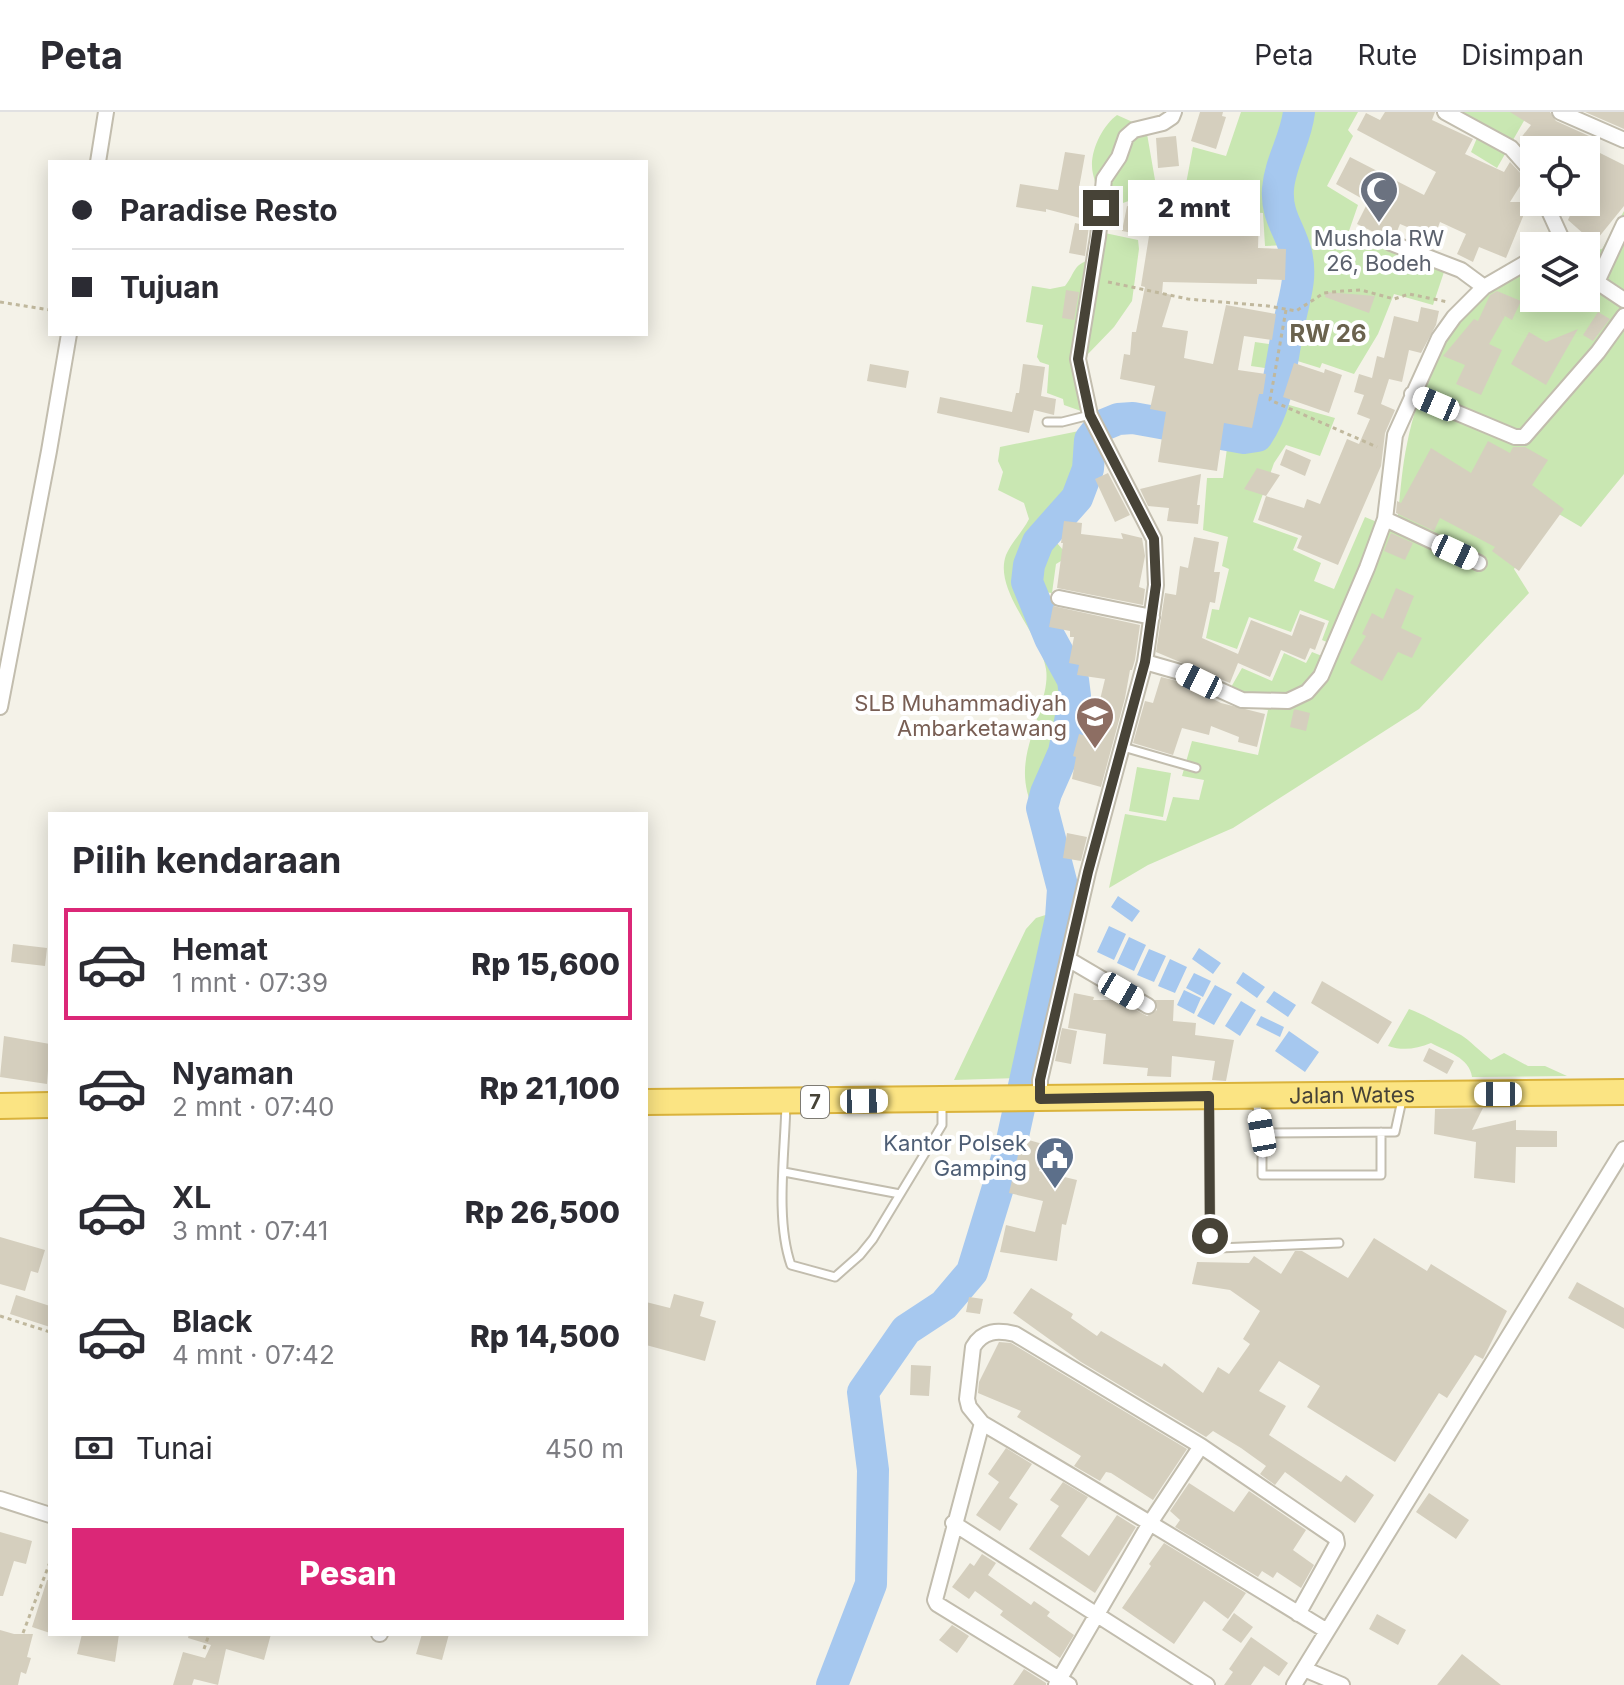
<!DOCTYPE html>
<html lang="id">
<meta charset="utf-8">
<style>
body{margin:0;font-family:Inter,sans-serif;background:#f7f7f7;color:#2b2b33;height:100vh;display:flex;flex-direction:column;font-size:30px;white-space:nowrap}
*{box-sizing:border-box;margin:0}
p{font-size:26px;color:#7c7c81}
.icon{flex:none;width:44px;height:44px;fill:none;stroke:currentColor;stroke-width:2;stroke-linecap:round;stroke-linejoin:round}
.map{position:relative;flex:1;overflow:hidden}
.side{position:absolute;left:48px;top:700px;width:600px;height:824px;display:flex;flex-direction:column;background:#fff;border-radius:0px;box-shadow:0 4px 20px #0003}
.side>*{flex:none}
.hud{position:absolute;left:48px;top:48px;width:600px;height:176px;border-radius:0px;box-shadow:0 4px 20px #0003;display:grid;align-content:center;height:176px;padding:0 24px;background:#fff}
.fabs{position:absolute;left:1520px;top:24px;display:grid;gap:16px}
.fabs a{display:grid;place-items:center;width:80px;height:80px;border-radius:0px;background:#fff;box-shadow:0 4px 20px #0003;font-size:40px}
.end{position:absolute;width:36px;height:36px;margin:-18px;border:10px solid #474337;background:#fff;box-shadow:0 0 0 4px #fff}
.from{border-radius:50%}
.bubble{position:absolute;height:56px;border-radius:0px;background:#fff;box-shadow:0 4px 20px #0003;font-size:26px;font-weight:800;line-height:56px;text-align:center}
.car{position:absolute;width:24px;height:48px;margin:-24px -12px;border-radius:10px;box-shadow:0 0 6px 2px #0007;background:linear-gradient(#fff 24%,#345 0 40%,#fff 0 76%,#345 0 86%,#fff 0)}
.hud b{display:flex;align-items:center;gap:28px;height:76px;font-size:30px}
.hud b+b{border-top:2px solid #e1e1e2}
.hud i{width:20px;height:20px;background:#2b2b33}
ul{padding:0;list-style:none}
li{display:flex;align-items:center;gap:24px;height:112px;margin:0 16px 12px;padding:0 8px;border:4px solid transparent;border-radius:0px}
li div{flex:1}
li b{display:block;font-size:30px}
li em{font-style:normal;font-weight:800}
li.current{border-color:#db2777}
li>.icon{width:72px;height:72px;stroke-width:1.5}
h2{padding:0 24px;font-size:36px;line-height:96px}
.pay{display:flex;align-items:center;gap:20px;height:88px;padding:0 24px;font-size:30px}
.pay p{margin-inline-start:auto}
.button{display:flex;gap:16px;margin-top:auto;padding:16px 24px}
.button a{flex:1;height:92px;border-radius:0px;background:#db2777;color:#fff;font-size:32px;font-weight:800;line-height:92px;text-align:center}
header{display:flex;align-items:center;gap:48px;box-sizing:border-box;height:112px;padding:0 40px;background:#fff;border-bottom:2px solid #e1e1e2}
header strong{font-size:38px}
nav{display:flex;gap:44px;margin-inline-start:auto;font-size:28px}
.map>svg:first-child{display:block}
.green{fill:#c9e7b2}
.water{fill:#a6c8ef}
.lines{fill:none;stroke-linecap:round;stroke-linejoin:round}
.river{stroke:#a6c8ef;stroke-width:32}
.building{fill:#d5cfbe}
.service-casing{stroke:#c2bdae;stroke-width:11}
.minor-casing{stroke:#c2bdae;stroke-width:18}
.trunk-casing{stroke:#dab33c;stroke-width:28}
.path{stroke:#c0b89d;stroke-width:3;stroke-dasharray:4 4;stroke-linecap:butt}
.service{stroke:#fff;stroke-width:7}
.minor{stroke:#fff;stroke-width:14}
.trunk{stroke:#fbe483;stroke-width:24}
.route{stroke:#474337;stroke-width:10}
.labels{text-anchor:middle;stroke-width:8;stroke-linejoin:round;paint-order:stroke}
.shield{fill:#fff;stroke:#7e7b73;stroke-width:2}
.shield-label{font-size:20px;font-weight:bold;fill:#474337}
.worship-label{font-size:22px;fill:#5b616d;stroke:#fff}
.education-label{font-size:22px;fill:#785e54;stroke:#fff;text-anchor:end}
.street-label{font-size:22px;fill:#474337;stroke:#fff}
.service-label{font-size:22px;fill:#4e5e75;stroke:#fff;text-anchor:end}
.neighbourhood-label{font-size:24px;font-weight:bold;fill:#6a624e;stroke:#fff}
</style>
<header>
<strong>Peta</strong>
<nav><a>Peta</a><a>Rute</a><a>Disimpan</a></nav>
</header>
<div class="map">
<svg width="1624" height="1573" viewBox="0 0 1624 1573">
<rect width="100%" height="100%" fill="#f4f2e8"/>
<!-- green -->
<path class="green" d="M1241 0H1358L1348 18 1353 24 1327 74 1358 93 1349 119 1378 134H1387L1445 157 1433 193 1394 182 1378 222 1354 262 1322 251 1320 256 1291 247 1287 259 1251 254 1255 230 1276 233 1278 229 1280 202 1291 176 1290 138 1287 133 1265 134 1263 101 1234 99 1233 103 1181 98 1193 35 1226 44Z
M1460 0H1529L1497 56 1471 40 1483 12Z
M1117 3 1146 16 1155 68C1141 85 1125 94 1102 94 1100 83 1095 73 1093 62 1088 42 1102 14 1117 3Z
M1624 99V362L1581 415 1552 398 1514 457 1529 481 1419 597 1233 716 1148 753 1109 776 1125 702 1166 709 1173 685 1199 688 1204 668 1182 664 1192 629 1258 643 1268 598 1239 593 1202 580 1201 575 1206 563 1230 577 1242 556 1272 569 1284 541 1306 551 1312 540 1322 544 1329 531 1322 528 1329 509 1300 498 1291 520 1249 505 1237 537 1206 526 1212 497 1219 498 1229 457 1222 454 1228 425 1203 418 1207 366H1223L1228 329C1264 338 1269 320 1282 291L1335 306 1320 344 1286 333 1274 351 1253 410 1298 426 1293 438 1321 451 1314 469 1334 477 1365 405 1396 418C1400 390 1401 360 1407 332 1417 280 1443 216 1485 181 1498 170 1518 165 1534 157V186H1586V140L1602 137Z
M1100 120 1138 128 1139 137 1132 189 1114 215 1088 242 1085 251 1095 296 1081 299 1064 293 1063 287 1047 281 1049 253 1040 250 1037 245 1043 213 1026 210 1032 174 1050 177 1065 174C1076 160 1073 151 1094 147Z
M1084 318 1081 332 1083 357 1079 370 1060 396 1057 431 1064 439 1061 449 1056 452 1052 481 1034 479 1064 546 1095 596 1089 618 1075 617C1067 651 1064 678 1035 701 1015 660 1029 634 1041 594 1044 583 1048 569 1046 557 1041 522 993 479 1006 443 1011 431 1023 419 1029 407L1024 391 998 378 1003 360 998 349 1000 335Z
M1137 655 1171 661 1163 705 1129 699Z
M1055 800 1019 966 954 968 1026 817 1036 806Z
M1409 897C1428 904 1444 915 1461 923 1468 927 1482 941 1491 948L1504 941 1528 954H1545L1567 964 1472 965C1470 946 1446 939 1431 931 1416 937 1403 939 1388 934Z"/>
<!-- water -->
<path class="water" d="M1118 784 1140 799 1132 810 1111 795Z
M1109 814 1126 822 1114 848 1097 840Z
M1129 825 1146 833 1134 859 1117 851Z
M1199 836 1221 851 1213 862 1192 847Z
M1149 837 1166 844 1154 870 1137 863Z
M1170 847 1187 855 1175 881 1158 874Z
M1243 860 1265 875 1257 886 1236 871Z
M1194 861 1211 869 1203 885 1186 876Z
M1215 873 1232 882 1214 913 1197 904Z
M1184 878 1201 886 1194 902 1177 893Z
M1274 879 1296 893 1288 905 1266 890Z
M1241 889 1256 898 1240 924 1225 914Z
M1261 904 1284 915 1280 925 1256 913Z
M1289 919 1319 940 1305 960 1275 939Z"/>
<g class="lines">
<!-- river -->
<path class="river" d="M832 1573 871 1472 873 1358 863 1280 906 1218 944 1193 972 1160 1011 1033 1061 806 1063 777 1042 696 1046 681 1064 640 1075 584 1073 568 1050 526 1027 470 1029 453 1038 430 1077 386 1088 357 1090 328 1101 314 1118 307 1133 306 1244 326 1257 324C1280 290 1281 246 1290 207 1295 183 1302 165 1296 141 1290 117 1276 104 1278 77 1280 50 1296 27 1299 0"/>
</g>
<!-- building -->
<path class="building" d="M1200 0H1223L1222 4 1226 5 1216 37 1191 29Z
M1385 0H1435L1432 8 1473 27 1465 42 1504 60 1510 50 1525 66 1510 90H1529L1506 146 1479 135 1473 150 1457 142 1466 122 1440 110 1434 126 1400 112 1396 122 1389 121 1384 125 1357 112 1368 90 1336 72 1350 45 1424 83 1436 60 1357 18 1366 1 1380 8Z
M1510 0H1550L1556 9 1600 29 1594 38 1624 53V94L1594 131 1568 108 1576 90H1586V38H1526L1521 33 1523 29 1520 27 1531 13Z
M1585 0H1624V17Z
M1176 24 1179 54 1158 56 1156 26Z
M1065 40 1085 43 1079 76 1092 79 1084 107 1046 97V100L1016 95 1020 72 1058 78Z
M1127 94 1144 98V95L1160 96 1159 103 1196 109V104L1239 109V104H1259L1258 136 1286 137 1285 168 1257 167V172L1163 170 1162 181 1172 183 1162 215 1188 219 1184 246 1213 252 1226 193 1276 202 1272 228 1244 224 1238 258 1266 262 1263 282H1259L1252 316 1224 311 1217 359 1158 350 1166 300 1150 297 1155 274 1120 267 1124 242 1130 243 1132 220H1136L1145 175 1141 174 1149 124 1122 119Z
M1075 111 1089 114 1085 144 1069 141Z
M1066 178 1079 180 1074 208 1062 206Z
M1497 179 1521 189 1512 208 1505 204 1489 232 1502 238 1481 283 1456 272 1465 253 1443 244 1474 207 1478 209 1490 183Z
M1326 180 1375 184 1369 201 1325 185Z
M1421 195 1439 199 1436 213 1421 241 1409 238 1402 270 1389 267 1381 292 1395 298 1385 321 1381 354 1338 453 1297 436 1302 424 1258 408 1266 384 1304 396 1307 387 1320 392 1347 327 1359 332 1370 307 1357 302 1364 283 1354 280 1359 262 1372 266 1377 244 1384 246 1394 204 1418 210Z
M1598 200 1610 207 1593 229 1583 223Z
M1578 217 1546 273 1511 252 1529 220 1546 230Z
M1294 251 1324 261 1325 257 1342 263 1329 301 1283 285Z
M870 252 909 259 906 276 867 269Z
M1023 252 1045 255 1041 284 1056 287 1054 303 1034 298 1029 321 937 301 940 285 1012 300 1016 281H1019Z
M1488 329 1510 341 1513 335H1525L1548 348 1532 373 1564 397 1519 459 1492 439 1495 435 1440 406 1434 419 1396 401 1397 389 1401 391 1431 336 1471 361Z
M1286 337 1311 348 1305 364 1280 353Z
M1257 356 1280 363 1266 384 1244 377Z
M1108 361 1130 403 1115 410 1095 367Z
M1201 362 1197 393H1200L1198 412 1167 409 1169 396 1148 394 1140 377Z
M1064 409 1082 411 1081 422 1123 427 1121 421 1142 426 1145 444 1139 475 1145 477 1143 493 1057 476 1063 431H1061Z
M1391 421 1413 431 1405 448 1384 439Z
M1194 425 1219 430 1214 460H1220L1215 491 1210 490 1202 526 1238 542 1251 508 1292 524 1300 502 1325 511 1315 538 1310 536 1305 548 1281 538 1270 565 1238 551 1230 571 1156 540 1165 481 1176 483 1180 454 1188 456Z
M1396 476 1414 484 1401 516 1422 526 1412 546 1398 540 1382 569 1350 551 1366 524 1362 522 1372 501 1383 507Z
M1053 494 1140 513 1135 548 1132 558H1130L1125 586 1101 675 1072 667 1076 645 1073 644 1079 622 1091 625 1105 567 1077 563 1079 553 1069 551 1074 525H1070V519L1049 515Z
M1161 565 1177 569 1221 591 1265 602 1257 635 1238 630 1239 625 1211 614 1209 623 1182 616 1173 643 1133 631 1145 589 1153 591Z
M1294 597 1310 601 1306 619 1290 615Z
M1067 721 1087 725 1081 749 1063 746Z
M13 832 47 836 45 854 11 850Z
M1322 869 1392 910 1378 932 1311 891Z
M1074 881 1094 885 1093 888H1118L1147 904 1157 898 1155 888H1174L1173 909 1196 911 1195 923 1234 928 1226 969 1212 968 1215 949 1172 944 1171 965 1147 964 1148 956 1103 952 1106 922 1068 916Z
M1062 916 1077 919 1071 952 1055 949Z
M4 924 50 932 47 972 0 965Z
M1429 936 1454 949 1447 962 1423 949Z
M1483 996 1472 1018 1516 1008V1018L1557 1019V1035H1516L1515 1071 1474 1066 1476 1030 1434 1022 1435 997Z
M1022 1026 1046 1033 1039 1059 1077 1068 1066 1113 1062 1112 1057 1149 1000 1140 1006 1113 1035 1120 1043 1089 1009 1081Z
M0 1125 45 1138 38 1161 31 1159 25 1179 0 1172Z
M1374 1126 1427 1159 1431 1152 1507 1199 1483 1247 1475 1243 1447 1286 1439 1281 1395 1350 1307 1295 1320 1274 1279 1249 1259 1279 1286 1294 1269 1323 1341 1370 1346 1363 1374 1383 1355 1411 1285 1360 1275 1373 1260 1362 1266 1354 1241 1336 1213 1319 1206 1325 1081 1250 1013 1201 1031 1176 1073 1202 1071 1206 1097 1224 1101 1219 1162 1255 1164 1251 1203 1281 1218 1255 1229 1262 1250 1232 1243 1227 1260 1199 1230 1178 1192 1172 1197 1150 1249 1151 1254 1144 1281 1162 1295 1139H1302L1348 1166Z
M1577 1170 1624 1196V1217L1568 1186Z
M674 1182 704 1190 700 1204 716 1209 705 1249 646 1233V1190L670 1196Z
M16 1183 50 1194V1215L10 1202Z
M969 1185 983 1187 980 1202 966 1200Z
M999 1230 1011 1231 1187 1337 1153 1388 1111 1361 1106 1360 1100 1369 1074 1354 1081 1344 1017 1305 1021 1299 978 1281 979 1270Z
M911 1253 931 1254 929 1284 910 1283Z
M1006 1336 1032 1352 1009 1386 1018 1392 1000 1419 976 1403 999 1370 988 1362Z
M1063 1370 1088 1385 1061 1424 1089 1444 1117 1403 1136 1415 1095 1481 1029 1437 1059 1394 1050 1388Z
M1189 1371 1234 1400 1249 1379 1306 1418 1293 1438 1314 1453 1301 1476 1277 1460 1273 1466 1262 1459 1258 1465 1175 1415 1180 1408 1170 1399Z
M1429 1381 1469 1408 1456 1427 1416 1400Z
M0 1420 32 1429 26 1452 14 1449 3 1484H0Z
M1164 1431 1246 1481 1228 1507 1204 1489 1174 1532 1122 1496 1151 1454 1149 1452Z
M982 1442 996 1451 988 1463 1031 1493 1034 1489 1050 1500 1047 1504 1074 1523 1060 1546 1000 1503 1003 1499 975 1479 969 1487 952 1475 970 1451 974 1454Z
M47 1468H50V1521L32 1515Z
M1234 1501 1253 1515 1241 1531 1222 1518Z
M1377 1502 1406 1518 1398 1533 1369 1517Z
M952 1513 969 1524 957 1541 939 1528Z
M0 1518 14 1522H33L27 1545 31 1546 26 1562 21 1560 18 1573H0Z
M82 1522H119L115 1550 77 1542Z
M189 1522H271L264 1548 226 1537 218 1573 194 1567 192 1573H173L183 1540 205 1546 211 1533 188 1526Z
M422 1522H449L442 1548 416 1542Z
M1251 1525 1288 1551 1279 1564 1264 1554 1251 1573H1224L1233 1560 1229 1557Z
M1462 1542 1501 1573H1437Z
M1024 1557 1046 1571V1573H1013Z"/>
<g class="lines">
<defs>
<path id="service" d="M1047 310H1062L1090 303
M1123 635 1196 656
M1256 989 1262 1021V1063H1381V1020
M1209 990 1210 1124 1212 1131 1219 1136 1339 1131
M786 991C785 1041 775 1107 791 1153L835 1165 860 1143 873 1127 942 1013V990
M1262 1021 1395 1020 1402 988
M784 1060 900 1082"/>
<path id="minor" d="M1445 0 1511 36 1534 62
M1560 0 1624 28
M98 50 106 0
M1545 90 1565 134
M1391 131 1461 158 1484 175
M1586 156 1597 170 1624 188
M1597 170 1624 112
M1412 282 1515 325H1524L1598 240 1624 204
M1385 407 1479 451
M1059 486 1152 505
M1145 550 1180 560 1242 588 1288 589 1307 580 1321 564 1367 456 1385 407 1395 323 1439 226 1454 205 1484 175 1534 146
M0 595 49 339 69 222
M1068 847 1148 894
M1040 987V968L1088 760 1145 550 1156 473 1154 427 1090 303 1078 247 1098 125 1104 67 1119 45 1126 25 1134 18 1163 11 1172 5 1174 0
M982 1311 935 1488 937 1492 1069 1573
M0 1387 50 1403
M953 1411 1207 1573
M1298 1502 1337 1432 1336 1426 1201 1334 1015 1222C998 1218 983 1218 973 1235L967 1287 969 1295 982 1311C1098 1379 1213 1449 1327 1519
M379 1522H380
M1304 1557 1342 1573
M1056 1573 1150 1411 1201 1334
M1294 1573 1624 1037"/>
<g id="trunk">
<path id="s1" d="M646 990 1624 980"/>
<path d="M0 994 50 993"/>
</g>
</defs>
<!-- service casing -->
<use href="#service" class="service-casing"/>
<!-- minor casing -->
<use href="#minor" class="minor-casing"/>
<!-- trunk casing -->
<use href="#trunk" class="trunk-casing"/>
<!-- path -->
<path class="path" d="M1108 170 1188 187 1268 194 1296 199 1324 181 1342 179 1361 178 1394 187 1409 182 1448 190
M0 190 50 198
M1286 198 1270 288 1377 335
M0 1204 50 1220
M23 1521 50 1450
M204 1537 209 1522"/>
<!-- service -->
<use href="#service" class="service"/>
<!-- minor -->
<use href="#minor" class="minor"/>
<!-- trunk -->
<use href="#trunk" class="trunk"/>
</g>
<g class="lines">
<!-- route -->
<path class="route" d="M1101 96 1078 247 1090 303 1154 427 1156 473 1145 550 1088 760 1040 968V987L1209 984 1210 1124"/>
</g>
<!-- icons -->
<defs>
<symbol id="mosque-pin" viewBox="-11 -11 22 30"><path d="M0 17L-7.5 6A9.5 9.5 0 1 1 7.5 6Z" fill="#6b7280" stroke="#fff"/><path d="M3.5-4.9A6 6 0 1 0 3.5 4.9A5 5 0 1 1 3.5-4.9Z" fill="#fff"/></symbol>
<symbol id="school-pin" viewBox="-11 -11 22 30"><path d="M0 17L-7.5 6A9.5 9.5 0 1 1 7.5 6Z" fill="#8d6e63" stroke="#fff"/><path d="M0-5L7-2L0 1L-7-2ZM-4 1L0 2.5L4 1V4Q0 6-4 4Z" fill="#fff"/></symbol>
<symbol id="civic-pin" viewBox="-11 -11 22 30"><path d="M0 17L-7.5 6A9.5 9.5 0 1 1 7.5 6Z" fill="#5c6f8a" stroke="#fff"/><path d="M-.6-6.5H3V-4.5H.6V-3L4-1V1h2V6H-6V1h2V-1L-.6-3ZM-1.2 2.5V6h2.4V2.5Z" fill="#fff"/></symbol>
</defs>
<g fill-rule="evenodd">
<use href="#mosque-pin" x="1357" y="56" width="44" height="60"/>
<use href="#school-pin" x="1073" y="582" width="44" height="60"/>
<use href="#civic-pin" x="1033" y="1022" width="44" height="60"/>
</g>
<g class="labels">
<!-- shield labels -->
<rect class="shield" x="801" y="974" width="28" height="32" rx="6"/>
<g class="shield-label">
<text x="815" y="997">7</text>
</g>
<!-- worship labels -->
<g class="worship-label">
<text x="1379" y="134">Mushola RW<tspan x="1379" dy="25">26, Bodeh</tspan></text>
</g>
<!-- education labels -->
<g class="education-label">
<text x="1067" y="599">SLB Muhammadiyah<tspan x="1067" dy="25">Ambarketawang</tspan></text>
</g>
<!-- street labels -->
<g class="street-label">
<text dy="8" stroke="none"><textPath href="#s1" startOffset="706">Jalan Wates</textPath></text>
</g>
<!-- service labels -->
<g class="service-label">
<text x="1027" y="1039">Kantor Polsek<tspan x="1027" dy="25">Gamping</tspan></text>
</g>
<!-- neighbourhood labels -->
<g class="neighbourhood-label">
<text x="1328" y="230">RW 26</text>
</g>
</g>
</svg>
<div class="fabs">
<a><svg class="icon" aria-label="locate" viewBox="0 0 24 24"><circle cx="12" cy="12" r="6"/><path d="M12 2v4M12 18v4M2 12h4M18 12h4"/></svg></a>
<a><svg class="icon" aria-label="layers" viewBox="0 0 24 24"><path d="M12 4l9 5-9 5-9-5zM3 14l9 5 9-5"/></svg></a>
</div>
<i class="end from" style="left:1210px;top:1124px"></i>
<i class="end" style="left:1101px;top:96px"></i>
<div class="bubble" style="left:1128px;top:68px;width:132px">2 mnt</div>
<i class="car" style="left:1436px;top:292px;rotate:293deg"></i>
<i class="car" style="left:1455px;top:440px;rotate:115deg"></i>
<i class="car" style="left:1199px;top:569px;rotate:296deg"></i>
<i class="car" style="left:1121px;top:879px;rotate:120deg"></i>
<i class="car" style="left:1498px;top:982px;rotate:270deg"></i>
<i class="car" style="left:864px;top:989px;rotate:89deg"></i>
<i class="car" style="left:1262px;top:1021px;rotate:350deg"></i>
<div class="hud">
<b><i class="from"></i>Paradise Resto</b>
<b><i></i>Tujuan</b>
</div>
<section class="side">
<h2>Pilih kendaraan</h2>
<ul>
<li class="current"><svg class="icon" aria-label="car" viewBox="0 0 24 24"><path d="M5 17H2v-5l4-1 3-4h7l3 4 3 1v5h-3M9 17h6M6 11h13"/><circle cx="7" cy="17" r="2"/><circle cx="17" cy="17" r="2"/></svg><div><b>Hemat</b><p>1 mnt · 07:39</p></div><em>Rp 15,600</em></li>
<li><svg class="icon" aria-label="car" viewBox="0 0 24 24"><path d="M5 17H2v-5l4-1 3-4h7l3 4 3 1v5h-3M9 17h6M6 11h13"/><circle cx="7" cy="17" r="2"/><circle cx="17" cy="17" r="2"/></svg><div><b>Nyaman</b><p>2 mnt · 07:40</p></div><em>Rp 21,100</em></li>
<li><svg class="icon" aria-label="car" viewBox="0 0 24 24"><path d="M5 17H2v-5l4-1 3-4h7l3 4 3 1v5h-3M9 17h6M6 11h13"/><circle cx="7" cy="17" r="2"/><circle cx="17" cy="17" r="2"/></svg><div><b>XL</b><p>3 mnt · 07:41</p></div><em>Rp 26,500</em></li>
<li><svg class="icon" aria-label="car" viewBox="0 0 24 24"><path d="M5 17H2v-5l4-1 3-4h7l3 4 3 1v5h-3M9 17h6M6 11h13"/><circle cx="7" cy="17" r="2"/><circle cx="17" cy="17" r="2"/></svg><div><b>Black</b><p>4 mnt · 07:42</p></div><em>Rp 14,500</em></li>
</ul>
<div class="pay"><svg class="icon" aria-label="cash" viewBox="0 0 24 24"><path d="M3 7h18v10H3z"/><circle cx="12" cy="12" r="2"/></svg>Tunai<p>450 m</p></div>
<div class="button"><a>Pesan</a></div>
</section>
</div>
